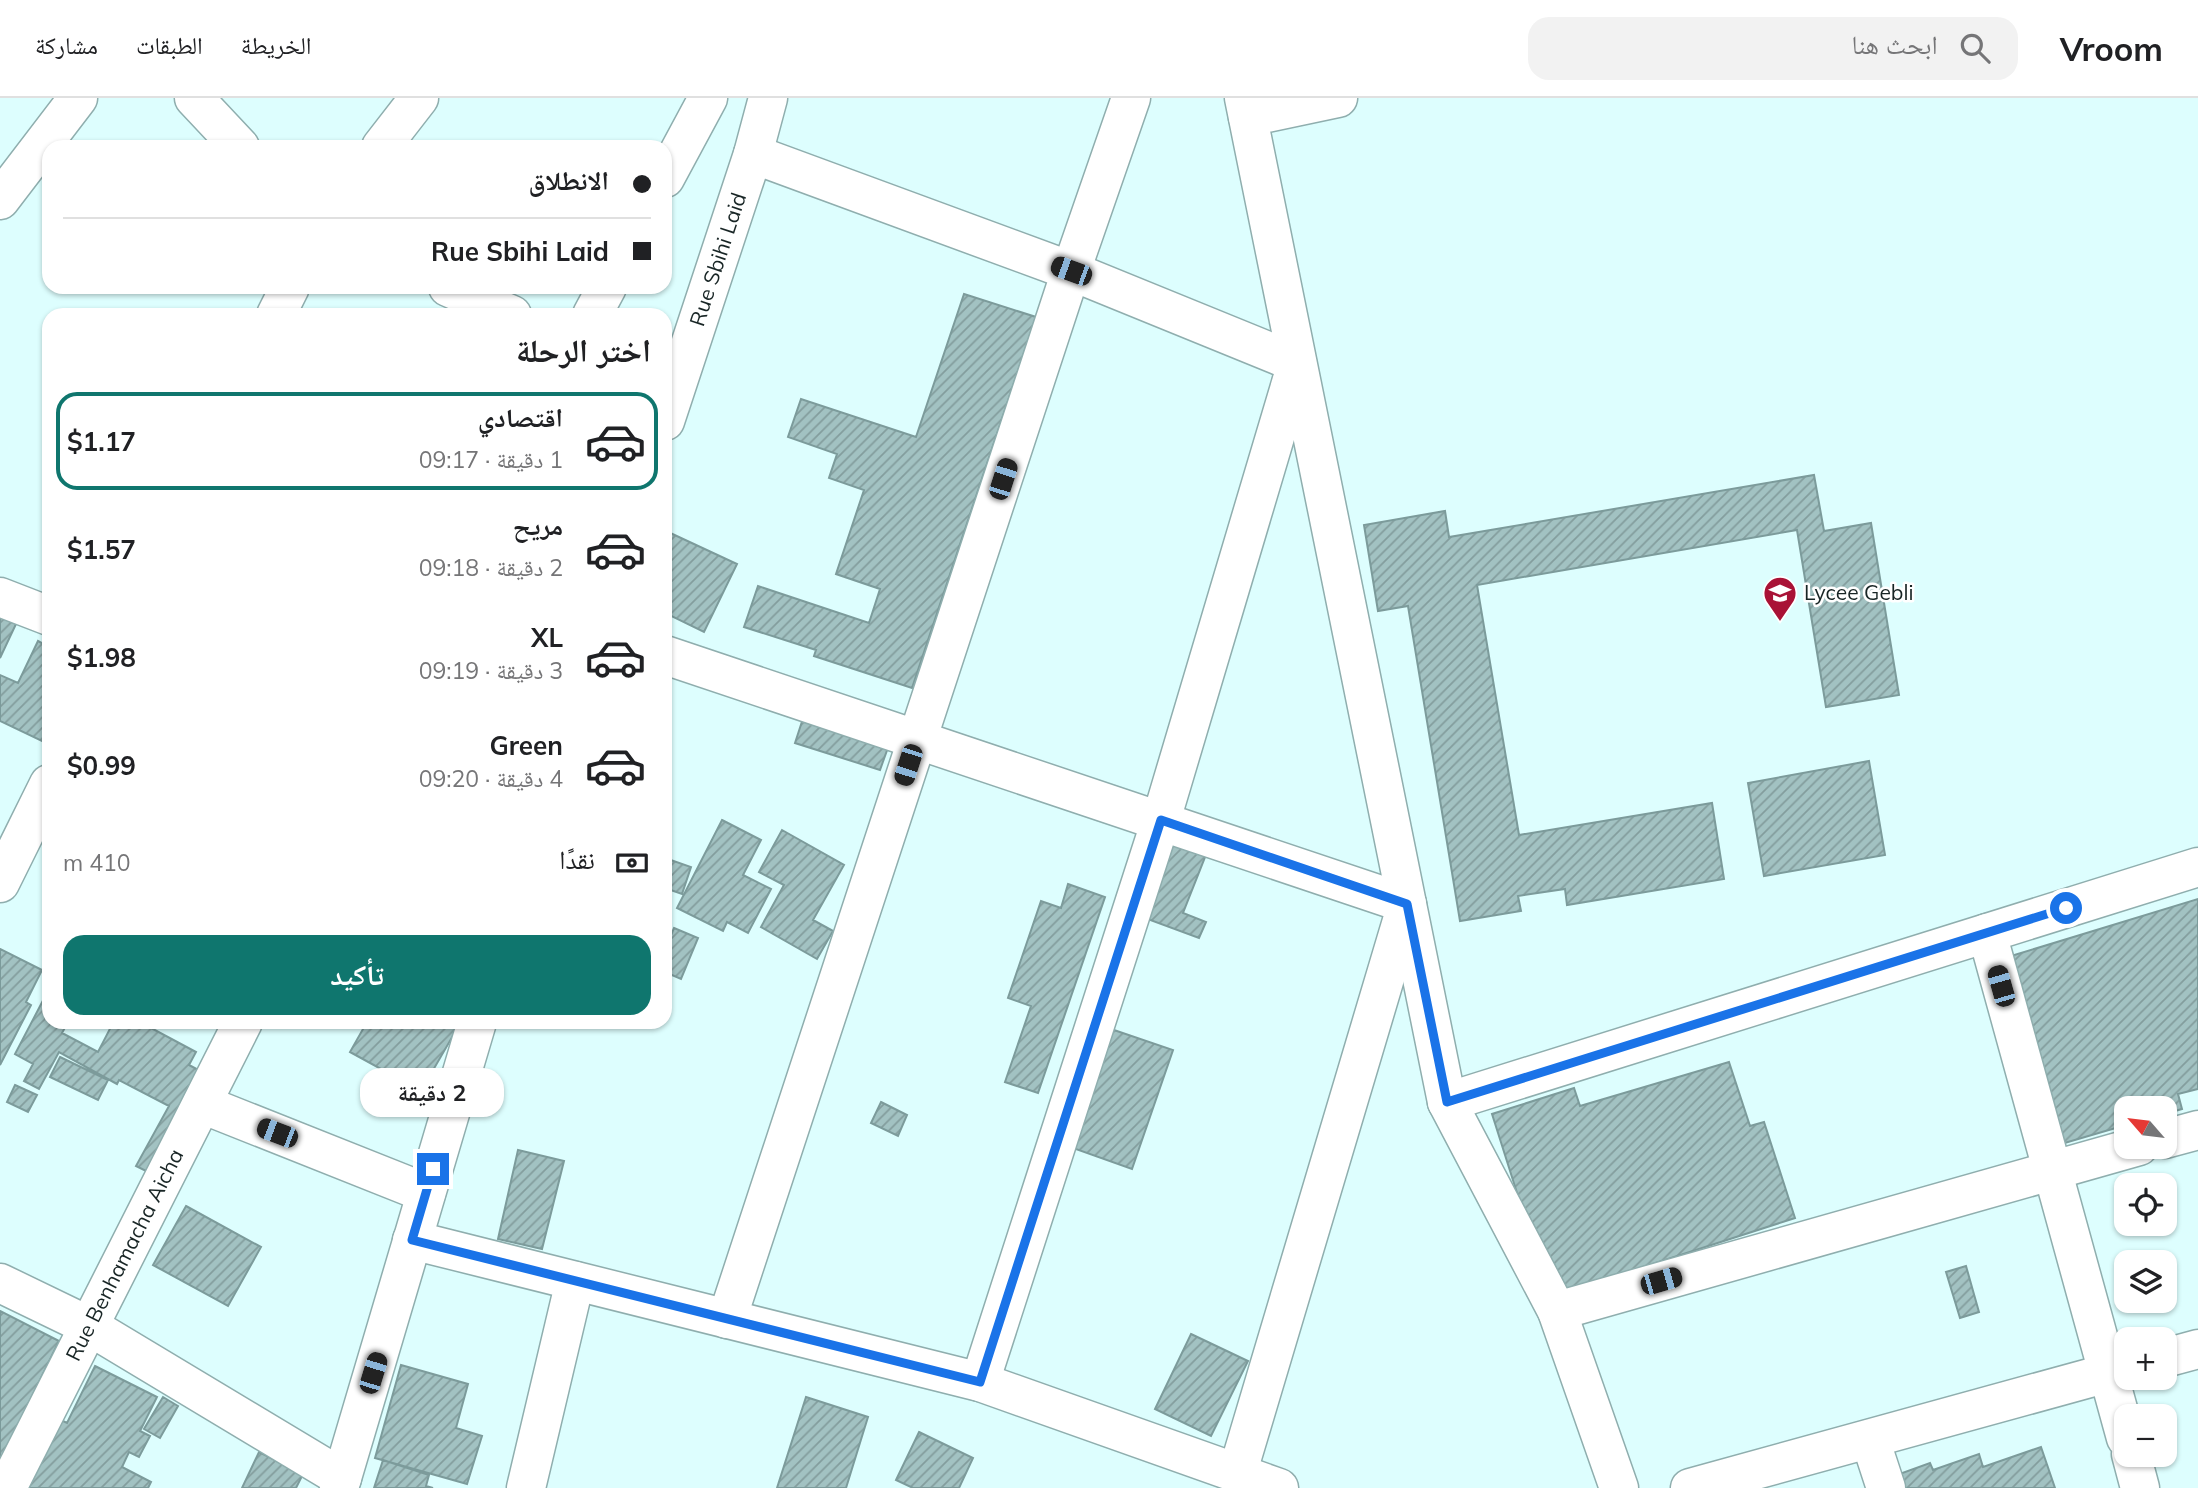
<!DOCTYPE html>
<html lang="ar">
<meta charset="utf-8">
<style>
body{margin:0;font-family:Mulish,"Noto Naskh Arabic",sans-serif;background:#f2f2f2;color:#202124;direction:rtl;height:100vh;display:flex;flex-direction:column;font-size:26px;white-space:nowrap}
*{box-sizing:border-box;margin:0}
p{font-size:23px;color:#757577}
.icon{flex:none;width:38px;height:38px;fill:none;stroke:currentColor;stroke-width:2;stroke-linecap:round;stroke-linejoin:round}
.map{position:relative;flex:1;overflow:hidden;direction:ltr}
.details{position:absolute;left:42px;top:210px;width:630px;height:721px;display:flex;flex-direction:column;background:#fff;border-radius:21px;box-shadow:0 2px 5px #0004;direction:rtl}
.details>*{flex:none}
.hud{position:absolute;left:42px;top:42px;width:630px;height:154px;border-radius:21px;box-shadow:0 2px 5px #0004;direction:rtl;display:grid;align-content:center;height:154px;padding:0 21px;background:#fff}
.needle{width:46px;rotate:298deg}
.fabs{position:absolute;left:2114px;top:998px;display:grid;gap:14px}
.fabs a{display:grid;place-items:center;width:63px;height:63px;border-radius:14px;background:#fff;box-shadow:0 2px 5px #0004;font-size:35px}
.end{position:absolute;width:32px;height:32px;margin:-16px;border:9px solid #1a73e8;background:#fff;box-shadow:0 0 0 4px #fff}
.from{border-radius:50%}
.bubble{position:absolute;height:49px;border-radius:21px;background:#fff;box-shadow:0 2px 5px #0004;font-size:23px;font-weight:700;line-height:49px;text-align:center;direction:rtl}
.car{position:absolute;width:21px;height:42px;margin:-21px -10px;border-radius:9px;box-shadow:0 0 5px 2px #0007;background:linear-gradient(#222 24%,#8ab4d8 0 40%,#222 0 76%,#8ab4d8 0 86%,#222 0)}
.hud b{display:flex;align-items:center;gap:24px;height:66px;font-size:26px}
.hud b+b{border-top:2px solid #e0e0e0}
.hud i{width:18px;height:18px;background:#202124}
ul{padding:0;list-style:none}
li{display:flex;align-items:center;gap:21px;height:98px;margin:0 14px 10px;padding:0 7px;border:4px solid transparent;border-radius:21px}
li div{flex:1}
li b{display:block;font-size:26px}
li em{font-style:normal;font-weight:700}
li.active{border-color:#0f766e}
li>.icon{width:63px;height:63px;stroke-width:1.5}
h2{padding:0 21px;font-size:32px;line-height:84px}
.pay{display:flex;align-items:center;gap:18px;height:77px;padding:0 21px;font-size:26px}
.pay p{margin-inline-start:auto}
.action{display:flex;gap:14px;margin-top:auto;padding:14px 21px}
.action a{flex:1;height:80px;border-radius:21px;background:#0f766e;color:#fff;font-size:28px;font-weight:700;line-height:80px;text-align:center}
header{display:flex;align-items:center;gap:42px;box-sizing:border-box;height:98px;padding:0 35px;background:#fff;border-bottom:2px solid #e0e0e0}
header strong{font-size:33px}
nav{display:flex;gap:38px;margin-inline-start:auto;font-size:24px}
.search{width:490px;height:63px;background:#f2f2f2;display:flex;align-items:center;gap:18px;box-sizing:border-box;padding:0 24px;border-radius:21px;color:#757577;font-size:26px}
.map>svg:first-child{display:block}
.building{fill:url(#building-hatch);stroke:#7c9b9b;stroke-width:2}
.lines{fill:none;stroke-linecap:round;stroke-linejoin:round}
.street-casing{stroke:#8faeae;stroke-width:41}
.secondary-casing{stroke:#8faeae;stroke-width:41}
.street{stroke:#fff;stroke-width:38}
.secondary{stroke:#fff;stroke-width:38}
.route{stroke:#1a73e8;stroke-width:9}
.labels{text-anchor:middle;stroke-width:5;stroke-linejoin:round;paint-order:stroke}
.street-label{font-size:21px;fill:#182525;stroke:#fff}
.poi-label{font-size:21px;fill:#182525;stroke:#fff;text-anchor:start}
</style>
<header>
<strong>Vroom</strong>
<div class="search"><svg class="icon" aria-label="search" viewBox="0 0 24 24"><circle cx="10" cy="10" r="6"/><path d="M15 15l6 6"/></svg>ابحث هنا</div>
<nav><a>الخريطة</a><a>الطبقات</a><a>مشاركة</a></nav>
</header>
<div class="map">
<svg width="2198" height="1390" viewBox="0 0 2198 1390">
<defs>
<pattern id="building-hatch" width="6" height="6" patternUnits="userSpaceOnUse" patternTransform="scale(1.75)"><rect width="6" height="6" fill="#a2c2c2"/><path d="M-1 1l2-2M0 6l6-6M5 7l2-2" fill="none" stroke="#839d9d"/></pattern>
</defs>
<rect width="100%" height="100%" fill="#ddfefe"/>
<!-- building -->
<path class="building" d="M964 196 1036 219 912 590 814 558 816 552 744 529 758 488 869 525 880 491 836 476 864 392 829 380 837 356 788 339 801 301 916 339Z
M1814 377 1824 433 1871 425 1899 597 1826 609 1797 432 1477 487 1519 737 1712 705 1724 781 1567 807 1565 791 1518 798 1521 813 1460 823 1408 508 1378 513 1364 427 1445 413 1449 439Z
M666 433 737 466 704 534 665 515Z
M0 519 16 526 0 560Z
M38 543 49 549V634L44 644 0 623V577L18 585Z
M809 602 895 630 880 672 795 645Z
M1869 663 1885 757 1764 778 1748 685Z
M722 722 761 742 743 777 771 791 748 835 727 824 723 833 677 810Z
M782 732 844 767 813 822 833 833 817 861 761 829 784 787 759 774Z
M1174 736 1209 749 1183 815 1206 824 1199 840 1142 819Z
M665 760 691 769 682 796 665 790Z
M1068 786 1105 799 1038 995 1005 984 1031 908 1008 900 1041 803 1061 810Z
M2198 801V991L2178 996 2182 1011 2165 1016V1010H2126V1027L2051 1049 1998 862Z
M674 830 698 840 681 881 665 874V851Z
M0 851 42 872 26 904 31 907 0 967Z
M49 891V924H68L62 935 98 954 113 925 111 924H140L196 954 189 967 204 975 150 1075 136 1068 169 1008 119 982 117 986 59 954 39 991 24 983 33 966 15 956Z
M367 924H449L458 929 421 993 350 954Z
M1111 931 1173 952 1132 1071 1070 1049Z
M60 959 108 982 98 1002 50 979Z
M1729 964 1750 1028 1764 1024 1795 1120 1550 1199 1492 1016 1574 990 1580 1008Z
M15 987 37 997 28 1014 7 1004Z
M881 1004 907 1017 898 1038 871 1025Z
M518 1052 564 1063 542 1151 498 1141Z
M186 1108 261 1149 228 1208 153 1167Z
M1966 1168 1979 1214 1960 1220 1946 1174Z
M0 1213 59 1243 0 1364Z
M1191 1236 1248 1263 1211 1338 1155 1311Z
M401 1267 468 1286 456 1330 482 1338 467 1386 375 1360Z
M95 1268 157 1299 140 1333 150 1338 139 1359 129 1354 122 1369 151 1384 148 1390H24L59 1321 67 1325Z
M163 1299 178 1308 160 1340 144 1331Z
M806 1299 868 1319 846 1390H777Z
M919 1334 973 1360 959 1390H913L896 1382Z
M2041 1349 2055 1390H1895L1891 1379 1930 1365 1933 1372 1979 1356 1983 1369Z
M259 1354 303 1376 296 1390H242Z
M383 1362 429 1377 426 1388 433 1390H374Z"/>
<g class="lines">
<defs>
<g id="street">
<path d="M194 0 240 49"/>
<path d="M1248 19 1338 0"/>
<path d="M381 49 419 0"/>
<path d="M753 56 1071 173 1297 265 1161 722 980 1284"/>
<path d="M665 80 708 0"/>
<path d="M448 189 512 217"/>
<path d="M276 217 290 189"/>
<path d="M592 217 607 189"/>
<path id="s1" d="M665 323 753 56 768 0"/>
<path d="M0 499 49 518"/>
<path d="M665 557 1407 806 1238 1373"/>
<path d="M0 785 49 686"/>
<path d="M1987 835 2126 1340"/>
<path d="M1447 1004 2198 769"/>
<path d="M202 1006 426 1095"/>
<path d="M2165 1041 2198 1032"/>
<path d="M412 1142 980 1284 1279 1390"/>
<path d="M0 1185 89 1228 342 1380"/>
<path d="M1557 1213 2139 1048"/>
<path d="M727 1221 1071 173 1131 0"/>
<path d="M2165 1260 2198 1251"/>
<path d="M1870 1341 1886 1390"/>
<path d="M2131 1356 2140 1390"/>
<path id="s2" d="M7 1390 243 924"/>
<path d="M339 1390 477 924"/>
<path d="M526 1390 575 1183"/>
<path d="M1690 1390 2126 1270"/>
</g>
<path id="secondary" d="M1244 0 1447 1004 1557 1213 1619 1390
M0 102 78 0"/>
</defs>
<!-- street casing -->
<use href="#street" class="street-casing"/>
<!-- secondary casing -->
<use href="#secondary" class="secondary-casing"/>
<!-- street -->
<use href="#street" class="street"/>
<!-- secondary -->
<use href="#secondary" class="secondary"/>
</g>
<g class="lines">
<!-- route -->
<path class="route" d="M433 1071 412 1142 980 1284 1161 722 1407 806 1447 1004 2066 810"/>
</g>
<!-- icons -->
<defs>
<symbol id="school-pin" viewBox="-11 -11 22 30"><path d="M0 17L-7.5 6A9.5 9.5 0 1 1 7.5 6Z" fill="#a91236" stroke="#fff"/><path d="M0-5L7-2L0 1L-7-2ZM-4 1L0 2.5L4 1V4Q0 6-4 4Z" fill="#fff"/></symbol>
</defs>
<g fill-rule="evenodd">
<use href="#school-pin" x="1761" y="476" width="38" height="52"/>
</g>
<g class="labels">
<!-- street labels -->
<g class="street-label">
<text dy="7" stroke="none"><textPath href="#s1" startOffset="170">Rue Sbihi Laid</textPath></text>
<text dy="7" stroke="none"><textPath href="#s2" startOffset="261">Rue Benhamacha Aicha</textPath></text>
</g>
<!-- poi labels -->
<g class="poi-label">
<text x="1804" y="502">Lycee Gebli</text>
</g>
</g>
</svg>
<div class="fabs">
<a><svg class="needle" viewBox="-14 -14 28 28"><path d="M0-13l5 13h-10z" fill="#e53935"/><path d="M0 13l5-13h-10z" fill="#757577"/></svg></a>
<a><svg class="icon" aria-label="locate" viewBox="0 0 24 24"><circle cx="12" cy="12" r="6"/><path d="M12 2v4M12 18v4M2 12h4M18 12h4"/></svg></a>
<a><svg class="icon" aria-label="layers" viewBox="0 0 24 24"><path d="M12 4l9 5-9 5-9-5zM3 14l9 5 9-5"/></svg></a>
<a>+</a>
<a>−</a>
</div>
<i class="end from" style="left:2066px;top:810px"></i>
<i class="end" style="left:433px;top:1071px"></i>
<div class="bubble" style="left:360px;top:970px;width:144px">2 دقيقة</div>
<i class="car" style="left:1071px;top:173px;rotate:290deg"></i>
<i class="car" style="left:1003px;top:381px;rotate:18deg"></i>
<i class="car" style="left:908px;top:667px;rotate:198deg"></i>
<i class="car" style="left:2001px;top:888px;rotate:344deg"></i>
<i class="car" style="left:277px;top:1035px;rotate:291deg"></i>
<i class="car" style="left:1661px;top:1183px;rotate:74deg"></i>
<i class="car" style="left:373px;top:1275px;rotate:17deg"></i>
<div class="hud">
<b><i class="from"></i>الانطلاق</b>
<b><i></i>Rue Sbihi Laid</b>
</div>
<section class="details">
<h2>اختر الرحلة</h2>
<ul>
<li class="active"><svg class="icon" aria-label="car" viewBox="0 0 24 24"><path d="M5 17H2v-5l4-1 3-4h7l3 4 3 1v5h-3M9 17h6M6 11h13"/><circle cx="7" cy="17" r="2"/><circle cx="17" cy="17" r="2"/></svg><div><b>اقتصادي</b><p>1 دقيقة · 09:17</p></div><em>$1.17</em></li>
<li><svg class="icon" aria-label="car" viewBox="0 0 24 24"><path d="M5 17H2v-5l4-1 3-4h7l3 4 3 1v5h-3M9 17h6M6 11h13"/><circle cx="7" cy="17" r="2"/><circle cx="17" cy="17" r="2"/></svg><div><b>مريح</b><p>2 دقيقة · 09:18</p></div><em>$1.57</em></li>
<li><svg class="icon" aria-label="car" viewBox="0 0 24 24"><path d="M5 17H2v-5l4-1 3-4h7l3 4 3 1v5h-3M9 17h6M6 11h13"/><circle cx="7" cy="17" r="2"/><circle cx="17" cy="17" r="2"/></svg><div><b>XL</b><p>3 دقيقة · 09:19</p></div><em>$1.98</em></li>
<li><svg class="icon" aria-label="car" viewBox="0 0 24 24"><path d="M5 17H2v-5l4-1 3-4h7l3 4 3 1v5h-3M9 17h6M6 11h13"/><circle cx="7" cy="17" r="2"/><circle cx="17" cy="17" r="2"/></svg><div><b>Green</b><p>4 دقيقة · 09:20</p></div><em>$0.99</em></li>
</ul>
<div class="pay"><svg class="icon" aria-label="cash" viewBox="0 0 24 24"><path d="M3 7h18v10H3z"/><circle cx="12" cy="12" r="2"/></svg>نقدًا<p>410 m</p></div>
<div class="action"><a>تأكيد</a></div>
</section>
</div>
